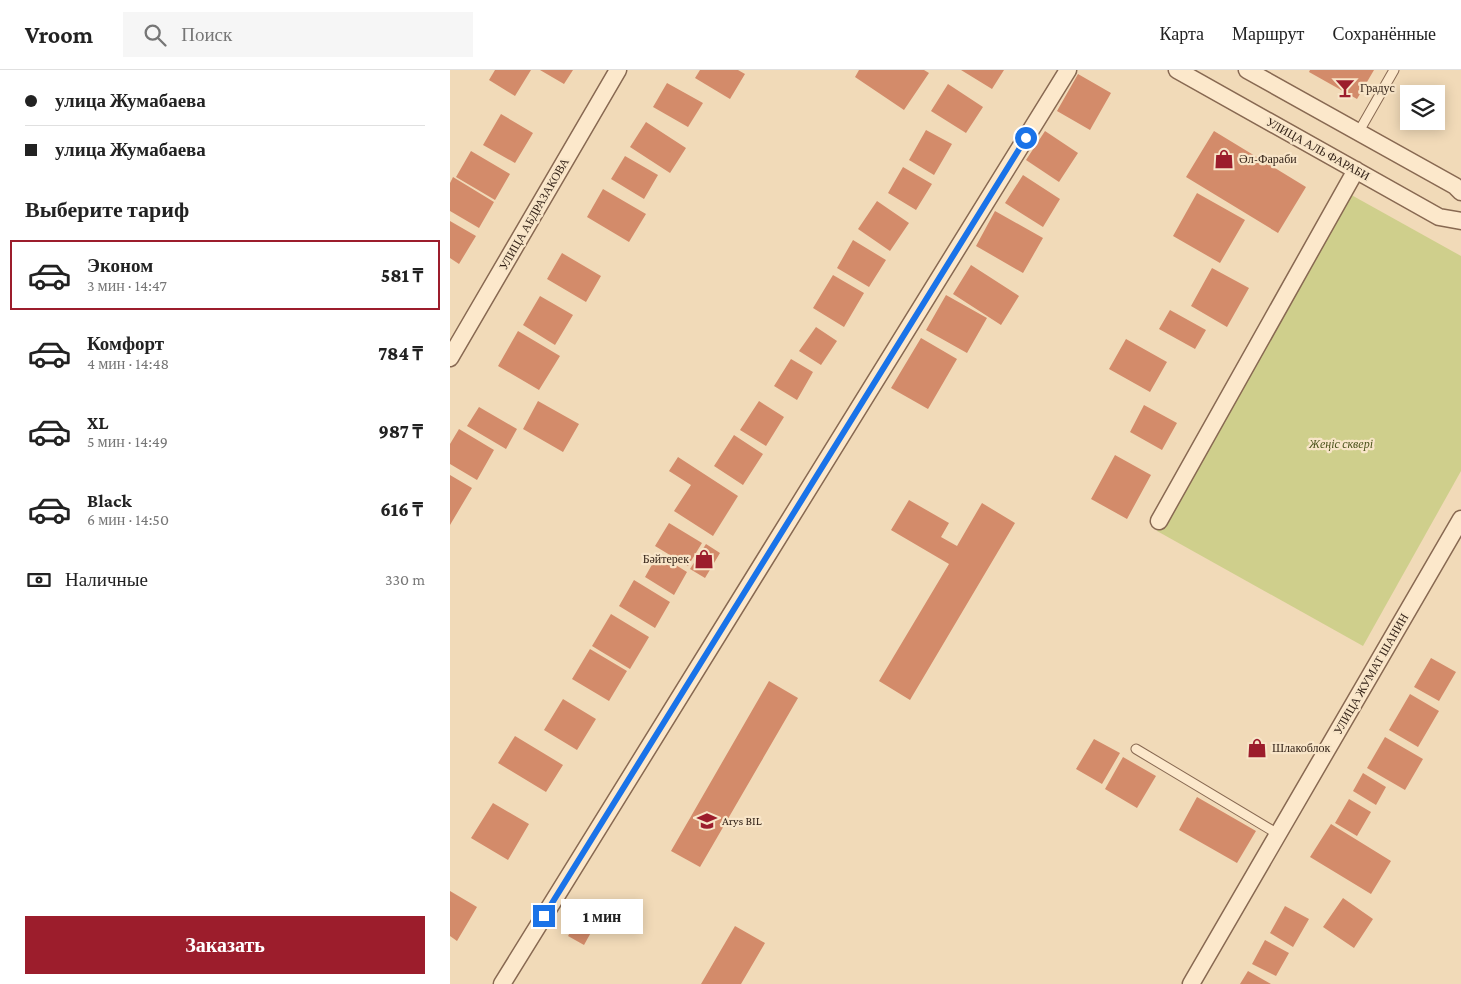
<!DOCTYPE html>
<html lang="ru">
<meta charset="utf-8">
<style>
body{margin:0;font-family:"Crimson Pro",serif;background:#f6f6f6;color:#222;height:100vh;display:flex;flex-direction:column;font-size:19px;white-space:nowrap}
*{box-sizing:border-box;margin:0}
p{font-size:16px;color:#767676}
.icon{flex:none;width:28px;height:28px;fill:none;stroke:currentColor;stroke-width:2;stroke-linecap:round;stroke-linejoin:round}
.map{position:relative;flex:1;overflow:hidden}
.details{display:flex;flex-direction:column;background:#fff;width:450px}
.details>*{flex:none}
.banner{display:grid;align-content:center;height:110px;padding:0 25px;background:#fff}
.buttons{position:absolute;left:950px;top:15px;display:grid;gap:10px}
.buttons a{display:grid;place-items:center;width:45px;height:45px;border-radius:0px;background:#fff;box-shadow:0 2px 12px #0003;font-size:25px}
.end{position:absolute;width:22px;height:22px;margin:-11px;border:6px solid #1a73e8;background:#fff;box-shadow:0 0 0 2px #fff}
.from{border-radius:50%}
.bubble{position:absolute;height:35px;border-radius:0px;background:#fff;box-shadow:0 2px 12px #0003;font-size:16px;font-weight:800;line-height:35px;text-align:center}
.banner b{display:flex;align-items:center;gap:18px;height:48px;font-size:19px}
.banner b+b{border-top:1px solid #e0e0e0}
.banner i{width:12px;height:12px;background:#222}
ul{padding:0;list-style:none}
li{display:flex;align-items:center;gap:15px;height:70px;margin:0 10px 8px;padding:0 15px;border:2px solid transparent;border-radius:0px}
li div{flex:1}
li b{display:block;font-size:19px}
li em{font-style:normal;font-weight:800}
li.selected{border-color:#9c1d2c}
li>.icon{width:45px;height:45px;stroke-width:1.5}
h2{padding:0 25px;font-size:22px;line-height:60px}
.pay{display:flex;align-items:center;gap:12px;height:55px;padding:0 25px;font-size:19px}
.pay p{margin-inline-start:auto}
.button{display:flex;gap:10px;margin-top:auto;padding:10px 25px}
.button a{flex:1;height:58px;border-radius:0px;background:#9c1d2c;color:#fff;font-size:20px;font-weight:800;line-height:58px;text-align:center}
header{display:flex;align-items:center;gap:30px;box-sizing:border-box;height:70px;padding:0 25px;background:#fff;border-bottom:1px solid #e0e0e0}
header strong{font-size:24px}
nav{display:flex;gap:28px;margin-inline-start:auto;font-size:18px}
.search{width:350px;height:45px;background:#f6f6f6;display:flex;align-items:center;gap:12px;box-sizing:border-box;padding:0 18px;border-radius:0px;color:#767676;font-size:19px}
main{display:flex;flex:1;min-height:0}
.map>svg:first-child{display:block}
.green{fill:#cfcf8c}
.building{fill:#d38b6a}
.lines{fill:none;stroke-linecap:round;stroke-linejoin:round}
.lane-casing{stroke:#886952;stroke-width:11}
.street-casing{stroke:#886952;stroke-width:19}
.lane{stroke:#fce8cb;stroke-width:9}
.street{stroke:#fce8cb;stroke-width:16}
.route{stroke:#1a73e8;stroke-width:6}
.labels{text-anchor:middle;stroke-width:4.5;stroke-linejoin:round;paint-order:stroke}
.poi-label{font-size:12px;fill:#352419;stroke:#f8e5c8;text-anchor:start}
.street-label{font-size:12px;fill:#352419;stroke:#f8e5c8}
.park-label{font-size:12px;font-style:italic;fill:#4c541d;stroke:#f8e5c8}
</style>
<header>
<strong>Vroom</strong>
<div class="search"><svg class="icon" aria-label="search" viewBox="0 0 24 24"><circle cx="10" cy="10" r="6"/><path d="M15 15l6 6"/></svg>Поиск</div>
<nav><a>Карта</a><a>Маршрут</a><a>Сохранённые</a></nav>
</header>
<main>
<section class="details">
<div class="banner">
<b><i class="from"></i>улица Жумабаева</b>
<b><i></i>улица Жумабаева</b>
</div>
<h2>Выберите тариф</h2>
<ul>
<li class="selected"><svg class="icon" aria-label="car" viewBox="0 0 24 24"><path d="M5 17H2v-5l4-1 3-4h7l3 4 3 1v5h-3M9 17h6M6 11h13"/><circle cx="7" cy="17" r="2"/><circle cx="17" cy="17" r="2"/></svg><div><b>Эконом</b><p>3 мин · 14:47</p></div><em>581 ₸</em></li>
<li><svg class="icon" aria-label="car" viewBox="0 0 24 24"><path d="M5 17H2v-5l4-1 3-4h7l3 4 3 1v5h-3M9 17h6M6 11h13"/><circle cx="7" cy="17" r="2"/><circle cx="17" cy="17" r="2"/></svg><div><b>Комфорт</b><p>4 мин · 14:48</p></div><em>784 ₸</em></li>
<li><svg class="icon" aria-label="car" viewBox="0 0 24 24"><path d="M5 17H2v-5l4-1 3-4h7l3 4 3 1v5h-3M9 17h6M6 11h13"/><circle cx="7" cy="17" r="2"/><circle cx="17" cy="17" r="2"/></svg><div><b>XL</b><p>5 мин · 14:49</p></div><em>987 ₸</em></li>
<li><svg class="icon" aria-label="car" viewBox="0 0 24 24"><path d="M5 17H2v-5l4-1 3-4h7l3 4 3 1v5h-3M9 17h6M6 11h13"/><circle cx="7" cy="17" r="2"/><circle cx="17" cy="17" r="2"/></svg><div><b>Black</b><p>6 мин · 14:50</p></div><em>616 ₸</em></li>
</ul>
<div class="pay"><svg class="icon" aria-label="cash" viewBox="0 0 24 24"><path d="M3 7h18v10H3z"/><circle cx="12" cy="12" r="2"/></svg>Наличные<p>330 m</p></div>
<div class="button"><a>Заказать</a></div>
</section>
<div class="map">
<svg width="1011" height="914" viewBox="0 0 1011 914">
<rect width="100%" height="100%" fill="#f1dab8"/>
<!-- green -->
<path class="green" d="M896 122 1011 186V401L913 576 707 461Z"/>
<!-- building -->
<path class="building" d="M45 0H81L65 26 39 10Z
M90 0H123L114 14Z
M250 0H288L295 4 280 29 245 8Z
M409 0H474L479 3 454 40 405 7Z
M511 0H554L542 19Z
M860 0H924L907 29 859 2Z
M628 4 661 23 640 60 607 41Z
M217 13 253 33 238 57 203 37Z
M498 14 533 37 516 63 481 41Z
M51 44 83 63 65 93 33 75Z
M196 52 236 78 220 103 180 77Z
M476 60 502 74 484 105 459 90Z
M595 61 628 83 609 112 576 90Z
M764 61 856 117 828 163 736 107Z
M21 81 60 104 45 130 6 107Z
M175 86 208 105 194 129 161 109Z
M453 97 482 114 466 140 438 123Z
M573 105 610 129 593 157 555 133Z
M3 107 44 132 29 158 0 141V113Z
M153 119 196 144 179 172 137 147Z
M747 123 795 150 770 193 723 166Z
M427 131 459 153 440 181 408 159Z
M545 141 593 168 573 203 526 176Z
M0 151 26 166 9 194 0 188Z
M403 170 436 190 419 217 387 198Z
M112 183 151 206 136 232 97 209Z
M521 195 569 226 551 255 503 224Z
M762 198 799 218 777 257 741 236Z
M383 205 414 223 394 257 363 238Z
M496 225 537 248 517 283 476 260Z
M90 226 123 245 105 275 73 255Z
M720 240 756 260 745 279 709 259Z
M366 257 387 271 371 295 349 281Z
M68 261 110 286 89 320 48 296Z
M471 268 507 289 478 339 441 318Z
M676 269 717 292 700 322 659 299Z
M341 289 363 302 347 330 324 316Z
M88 331 129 354 113 382 73 359Z
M309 331 334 347 316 376 290 360Z
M694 335 727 353 712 380 680 362Z
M29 337 67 359 56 379 17 356Z
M9 359 44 380 27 410 0 394V374Z
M284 365 313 384 293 415 264 396Z
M665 385 701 405 677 449 641 429Z
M228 387 288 426 263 466 224 441 241 415 219 401Z
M0 405 22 418 0 455Z
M459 430 499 453 491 467 507 476 532 433 565 453 460 630 429 611 499 494 441 460Z
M219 453 252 473 238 496 205 476Z
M256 474 270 483 255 508 240 499Z
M208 484 237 502 224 525 195 507Z
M184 510 220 532 205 558 169 536Z
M161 544 199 567 180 599 142 576Z
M140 579 177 601 159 631 122 609Z
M981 588 1006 602 989 631 964 617Z
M319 611 348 628 250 797 221 781Z
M960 624 989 641 968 677 939 660Z
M113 629 146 649 127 680 94 660Z
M65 666 113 695 96 722 48 693Z
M935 667 973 689 955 720 917 698Z
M644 669 670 683 652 714 626 699Z
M673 687 706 706 687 738 655 719Z
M913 703 936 717 926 735 903 721Z
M747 727 806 761 787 793 729 760Z
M899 729 921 742 907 766 885 753Z
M43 733 79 754 58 790 21 768Z
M881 754 941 791 921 824 860 787Z
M0 821 27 837 7 871 0 866Z
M893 828 923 849 904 878 873 857Z
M835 836 859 849 843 877 820 863Z
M134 839 149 848 134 875 118 866Z
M285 856 315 873 291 914H251Z
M815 870 839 883 826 906 802 894Z
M798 901 821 914H790Z"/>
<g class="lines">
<defs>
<path id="lane" d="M908 63 944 0
M686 679 828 764"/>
<path id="street" d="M727 0 989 147 1011 151
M797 0 1005 116 1011 122
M0 288 168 0
M709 451 906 100
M52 914 618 0
M741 914 1011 449"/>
</defs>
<!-- lane casing -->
<use href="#lane" class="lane-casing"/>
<!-- street casing -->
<use href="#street" class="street-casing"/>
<!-- lane -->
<use href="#lane" class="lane"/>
<!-- street -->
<use href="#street" class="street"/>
</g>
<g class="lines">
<!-- route -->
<path class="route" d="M94 846 576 68"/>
</g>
<!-- icons -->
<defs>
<symbol id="bar-bare" viewBox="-9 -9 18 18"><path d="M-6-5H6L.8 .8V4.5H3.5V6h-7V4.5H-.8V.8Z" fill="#9c1d2c" stroke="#f8e5c8" stroke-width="2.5" paint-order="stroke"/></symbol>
<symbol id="shop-bare" viewBox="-9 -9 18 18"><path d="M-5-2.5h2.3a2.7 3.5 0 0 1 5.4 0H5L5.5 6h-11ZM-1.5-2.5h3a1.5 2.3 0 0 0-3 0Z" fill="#9c1d2c" stroke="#f8e5c8" stroke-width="2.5" paint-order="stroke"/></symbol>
<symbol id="school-bare" viewBox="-9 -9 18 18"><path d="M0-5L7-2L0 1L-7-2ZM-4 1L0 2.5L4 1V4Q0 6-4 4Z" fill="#9c1d2c" stroke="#f8e5c8" stroke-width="2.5" paint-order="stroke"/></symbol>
</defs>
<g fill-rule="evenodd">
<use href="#bar-bare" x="881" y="4" width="28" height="28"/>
<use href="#shop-bare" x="760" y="75" width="28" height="28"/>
<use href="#shop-bare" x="240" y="475" width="28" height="28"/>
<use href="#shop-bare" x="793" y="664" width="28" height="28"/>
<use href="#school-bare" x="243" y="737" width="28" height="28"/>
</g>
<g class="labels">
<!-- poi labels -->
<g class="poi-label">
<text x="910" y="22">Градус</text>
<text x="789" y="93">Әл-Фараби</text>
<text x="239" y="493" text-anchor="end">Бәйтерек</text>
<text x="822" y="682">Шлакоблок</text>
<text x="272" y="755">Arys BIL</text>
</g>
<!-- street labels -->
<g class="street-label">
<text transform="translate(868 79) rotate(29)" y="4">УЛИЦА АЛЬ ФАРАБИ</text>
<text transform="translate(84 144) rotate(-60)" y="4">УЛИЦА АБДРАЗАКОВА</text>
<text transform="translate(921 604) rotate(-60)" y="4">УЛИЦА ЖУМАТ ШАНИН</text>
</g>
<!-- park labels -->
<g class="park-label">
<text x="891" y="378">Жеңіс сквері</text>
</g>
</g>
</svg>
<div class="buttons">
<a><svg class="icon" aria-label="layers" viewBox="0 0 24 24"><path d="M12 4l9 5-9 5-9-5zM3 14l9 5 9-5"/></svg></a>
</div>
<i class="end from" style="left:576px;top:68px"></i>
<i class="end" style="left:94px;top:846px"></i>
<div class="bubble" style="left:111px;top:829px;width:82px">1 мин</div>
</div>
</main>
